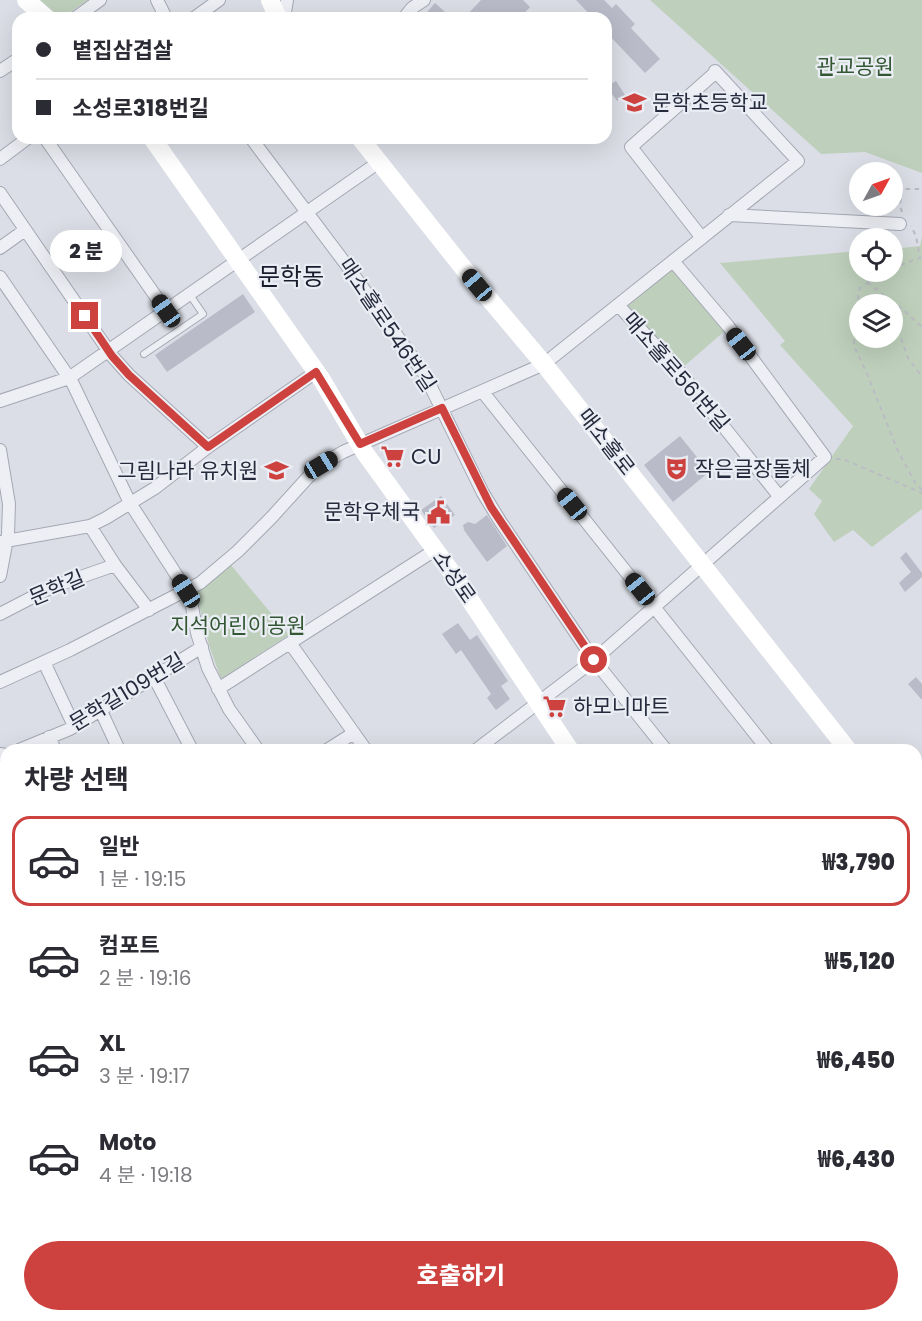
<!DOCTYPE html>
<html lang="ko">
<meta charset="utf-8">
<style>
body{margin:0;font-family:Poppins,"Noto Sans KR",sans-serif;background:#f7f7f7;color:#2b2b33;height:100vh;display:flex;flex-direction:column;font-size:22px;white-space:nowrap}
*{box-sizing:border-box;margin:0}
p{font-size:20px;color:#7c7c81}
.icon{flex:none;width:33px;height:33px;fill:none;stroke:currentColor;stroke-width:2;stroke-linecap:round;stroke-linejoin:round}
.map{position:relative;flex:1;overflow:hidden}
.drawer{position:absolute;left:0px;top:744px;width:922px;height:578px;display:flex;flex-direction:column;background:#fff;border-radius:18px 18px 0 0;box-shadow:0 6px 24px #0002}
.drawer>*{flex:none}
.hud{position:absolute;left:12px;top:12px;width:600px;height:132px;border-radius:18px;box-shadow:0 6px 24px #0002;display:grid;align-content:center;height:132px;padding:0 24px;background:#fff}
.needle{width:39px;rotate:50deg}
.tools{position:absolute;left:849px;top:162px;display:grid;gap:12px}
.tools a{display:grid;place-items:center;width:54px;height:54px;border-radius:50%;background:#fff;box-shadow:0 6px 24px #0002;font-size:30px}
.end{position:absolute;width:27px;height:27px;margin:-14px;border:8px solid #cd413e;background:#fff;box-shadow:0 0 0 3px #fff}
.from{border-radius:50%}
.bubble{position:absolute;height:42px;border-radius:21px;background:#fff;box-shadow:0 6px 24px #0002;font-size:20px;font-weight:800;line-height:42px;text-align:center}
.car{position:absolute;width:18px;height:36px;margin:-18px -9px;border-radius:8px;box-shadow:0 0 4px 2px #0007;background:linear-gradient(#222 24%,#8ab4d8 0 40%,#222 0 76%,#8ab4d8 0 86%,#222 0)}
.hud b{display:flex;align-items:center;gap:21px;height:57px;font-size:22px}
.hud b+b{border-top:2px solid #e1e1e2}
.hud i{width:15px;height:15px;background:#2b2b33}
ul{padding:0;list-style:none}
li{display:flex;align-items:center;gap:18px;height:90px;margin:0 12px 9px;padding:0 12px;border:3px solid transparent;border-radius:18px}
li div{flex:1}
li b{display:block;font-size:22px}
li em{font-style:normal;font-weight:800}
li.active{border-color:#cd413e}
li>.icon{width:54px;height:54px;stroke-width:1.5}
h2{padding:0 24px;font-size:27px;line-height:72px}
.cta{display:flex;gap:12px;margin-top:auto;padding:12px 24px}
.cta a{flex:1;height:69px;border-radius:36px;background:#cd413e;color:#fff;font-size:24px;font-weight:800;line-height:69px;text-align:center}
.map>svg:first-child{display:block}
.green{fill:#bed0bc;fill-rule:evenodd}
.building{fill:#b9bcc8}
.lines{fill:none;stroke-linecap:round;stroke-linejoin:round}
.lane-casing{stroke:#a4a8b3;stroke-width:8}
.street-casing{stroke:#a4a8b3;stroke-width:14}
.highway-casing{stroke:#83889c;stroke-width:24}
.path{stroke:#babcc4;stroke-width:2;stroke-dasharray:4.5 4.5;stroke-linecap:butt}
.lane{stroke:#eeeff4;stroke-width:6}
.street{stroke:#eeeff4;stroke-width:12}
.secondary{stroke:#fff;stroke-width:18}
.highway{stroke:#fff;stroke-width:22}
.route{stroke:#cd413e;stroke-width:8}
.labels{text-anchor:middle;stroke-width:4.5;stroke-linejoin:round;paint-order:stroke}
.park-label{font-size:21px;fill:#335733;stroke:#eaedf4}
.poi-label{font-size:21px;fill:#252a3c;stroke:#eaedf4;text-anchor:start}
.street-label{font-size:21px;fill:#252a3c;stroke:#eaedf4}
.quarter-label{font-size:24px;fill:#181b2c;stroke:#eaedf4}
</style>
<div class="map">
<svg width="922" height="1321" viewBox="0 0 922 1321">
<rect width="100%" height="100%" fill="#dbdee6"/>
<!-- green -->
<path class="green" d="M40 0H88L61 18Z
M650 0H922V173L865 152 821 154Z
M922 236V509L872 547 853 530 834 542 814 514 822 501 809 489 853 426 780 345 785 341 720 263 859 251 860 272H892L893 249 920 246ZM860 304H892V338H860Z
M672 267 727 329 681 369 623 305Z
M231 565 289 635 221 679 209 645 196 593Z
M922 1017V1321H154L156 1316H916V1021Z"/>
<!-- building -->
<path class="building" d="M481 0H523L530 7 520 18H464Z
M576 0H604L612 8 616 4 635 24 631 28 660 59 645 73 606 32V18H593Z
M435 3 452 18H422Z
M616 81 625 95 617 101 612 94 606 98V87Z
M243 294 255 312 167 372 155 355Z
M680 436 709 472 673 502 644 465Z
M441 496 455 515 434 528 421 510Z
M487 515 507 546 487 562 464 530 463 525 468 522 475 524Z
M906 552 922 573V577L905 592 899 583 911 572 900 558Z
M458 623 470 640 477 635 508 681 501 686 510 699 496 710 487 698 491 694 461 650 456 654 442 634Z
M916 677 922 684V700L908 684Z"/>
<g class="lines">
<defs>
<path id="lane" d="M144 354 203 314 190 295
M0 1156 6 1145
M916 1235 922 1230
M819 1316 826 1321
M521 1321 527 1316
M845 1321 849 1316"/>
<path id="street" d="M157 0 166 18
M75 18 100 0
M194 18 219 0
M284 18 287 0
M404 18 412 8 424 0
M0 71 18 59
M45 138 166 311
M251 138 345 263 425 375 483 493 500 521 594 660 666 750
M0 159 28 138
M0 193 112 356 129 375 208 447
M729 215 900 224
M702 238 631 147 716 72
M0 248 25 230
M0 277 72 382 130 503 190 596 197 633 208 668 229 709 258 750
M618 305 680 372 779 496
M482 391 768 750
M0 401 69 378 379 162
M0 450 9 504 8 534 0 576
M90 526 115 565 149 610
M0 542 90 526 106 518 155 488 208 447 316 372
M0 614 52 587 115 565
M290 643 366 750
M44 662 74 726
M154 677 192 750
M0 682 70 650 200 583 238 551 271 518 310 475 321 465 343 452 544 364 798 161 715 71
M218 689 435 550
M101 711 119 750
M49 737 55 750
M19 750 70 729 202 647
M327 750 354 733
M476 750 594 660 825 457 728 326 673 261
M0 754 6 755
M0 876 6 884
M916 936 922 943"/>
<path id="highway" d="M0 1302 6 1311"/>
</defs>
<!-- lane casing -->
<use href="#lane" class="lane-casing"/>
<!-- street casing -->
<use href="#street" class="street-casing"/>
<!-- highway casing -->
<use href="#highway" class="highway-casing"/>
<!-- path -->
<path class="path" d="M902 212 900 205 902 189H922
M892 268 920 258 916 236 911 226
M884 272 860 288 854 316V346L867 374 898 451 916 484 922 490
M867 282 881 293 890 304
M889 303 900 307 922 327
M892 313 908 358 922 377
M836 459H843L922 493
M916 1099 922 1098
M916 1177 922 1176
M916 1180 922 1183
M916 1259 922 1254
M916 1265 922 1271
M496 1316 502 1321
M187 1321 189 1316"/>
<!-- lane -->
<use href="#lane" class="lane"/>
<!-- street -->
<use href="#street" class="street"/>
<!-- secondary -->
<path class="secondary" d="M26 0 46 18
M270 0 278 18
M152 138 322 380 365 453 452 573 570 750
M360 138 464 269 544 364 848 750
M916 837 922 844
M916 1017 922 1013"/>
<!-- highway -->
<use href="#highway" class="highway"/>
</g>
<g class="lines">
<!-- route -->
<path class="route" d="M85 316 112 356 129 375 208 447 316 372 360 444 442 408 491 507 594 660"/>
</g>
<!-- icons -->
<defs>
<symbol id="school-bare" viewBox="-9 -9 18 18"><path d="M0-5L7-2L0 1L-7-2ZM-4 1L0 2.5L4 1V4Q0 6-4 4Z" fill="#cd413e" stroke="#eaedf4" stroke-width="2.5" paint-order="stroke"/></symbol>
<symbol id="supermarket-bare" viewBox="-9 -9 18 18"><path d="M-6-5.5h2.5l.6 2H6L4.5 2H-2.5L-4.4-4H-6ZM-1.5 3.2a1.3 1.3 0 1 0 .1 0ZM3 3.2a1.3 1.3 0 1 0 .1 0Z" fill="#cd413e" stroke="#eaedf4" stroke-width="2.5" paint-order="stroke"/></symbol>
<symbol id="theatre-bare" viewBox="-9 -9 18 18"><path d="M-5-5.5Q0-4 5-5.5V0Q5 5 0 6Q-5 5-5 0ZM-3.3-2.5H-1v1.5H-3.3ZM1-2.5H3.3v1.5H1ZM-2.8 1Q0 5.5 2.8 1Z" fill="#cd413e" stroke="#eaedf4" stroke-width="2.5" paint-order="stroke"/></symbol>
<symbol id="civic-bare" viewBox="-9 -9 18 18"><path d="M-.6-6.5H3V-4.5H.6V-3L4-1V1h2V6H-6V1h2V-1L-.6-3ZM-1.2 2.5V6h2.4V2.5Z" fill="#cd413e" stroke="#eaedf4" stroke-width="2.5" paint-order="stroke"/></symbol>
</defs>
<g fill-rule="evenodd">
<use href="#school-bare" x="618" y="86" width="33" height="33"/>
<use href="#supermarket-bare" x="376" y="440" width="33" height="33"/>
<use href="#theatre-bare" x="660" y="452" width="33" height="33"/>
<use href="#school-bare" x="260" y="454" width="33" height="33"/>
<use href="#civic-bare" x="422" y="496" width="33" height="33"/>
<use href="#supermarket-bare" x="538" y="690" width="33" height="33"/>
</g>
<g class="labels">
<!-- park labels -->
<g class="park-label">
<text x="855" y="74">관교공원</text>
<text x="238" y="633">지석어린이공원</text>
</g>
<!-- poi labels -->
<g class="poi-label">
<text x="652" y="110">문학초등학교</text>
<text x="411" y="464">CU</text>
<text x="695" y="476">작은글장돌체</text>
<text x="258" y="478" text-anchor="end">그림나라 유치원</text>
<text x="420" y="519" text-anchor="end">문학우체국</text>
<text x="573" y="714">하모니마트</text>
</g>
<!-- street labels -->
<g class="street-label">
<text transform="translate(387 325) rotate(56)" y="7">매소홀로546번길</text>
<text transform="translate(676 372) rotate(49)" y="7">매소홀로561번길</text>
<text transform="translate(606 442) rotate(52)" y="7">매소홀로</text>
<text transform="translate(454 577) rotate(55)" y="7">소성로</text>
<text transform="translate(57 588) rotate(-23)" y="7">문학길</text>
<text transform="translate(127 692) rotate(-31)" y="7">문학길109번길</text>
</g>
<!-- quarter labels -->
<g class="quarter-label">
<text x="291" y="285">문학동</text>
</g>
</g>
</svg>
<div class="tools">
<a><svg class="needle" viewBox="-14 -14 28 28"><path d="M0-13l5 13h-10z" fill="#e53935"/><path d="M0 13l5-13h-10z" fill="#7c7c81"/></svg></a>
<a><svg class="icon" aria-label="locate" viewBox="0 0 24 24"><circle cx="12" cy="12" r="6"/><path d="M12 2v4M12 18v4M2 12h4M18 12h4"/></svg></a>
<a><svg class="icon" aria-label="layers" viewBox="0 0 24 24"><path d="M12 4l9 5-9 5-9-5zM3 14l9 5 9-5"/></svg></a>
</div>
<i class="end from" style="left:594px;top:660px"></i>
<i class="end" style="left:85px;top:316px"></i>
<div class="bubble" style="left:50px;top:230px;width:72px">2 분</div>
<i class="car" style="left:477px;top:285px;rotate:320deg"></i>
<i class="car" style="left:166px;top:311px;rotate:325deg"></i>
<i class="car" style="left:741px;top:344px;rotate:322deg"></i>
<i class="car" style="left:321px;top:465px;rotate:59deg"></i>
<i class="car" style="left:572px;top:504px;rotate:321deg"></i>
<i class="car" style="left:640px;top:589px;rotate:321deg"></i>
<i class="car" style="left:186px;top:591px;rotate:327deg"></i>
<div class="hud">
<b><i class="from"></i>볕집삼겹살</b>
<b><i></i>소성로318번길</b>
</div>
<section class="drawer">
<h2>차량 선택</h2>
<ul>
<li class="active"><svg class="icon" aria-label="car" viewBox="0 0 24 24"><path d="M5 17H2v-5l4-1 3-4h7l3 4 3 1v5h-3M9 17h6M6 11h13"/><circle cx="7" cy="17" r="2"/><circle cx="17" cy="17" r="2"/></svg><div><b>일반</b><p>1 분 · 19:15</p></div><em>₩3,790</em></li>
<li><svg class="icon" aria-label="car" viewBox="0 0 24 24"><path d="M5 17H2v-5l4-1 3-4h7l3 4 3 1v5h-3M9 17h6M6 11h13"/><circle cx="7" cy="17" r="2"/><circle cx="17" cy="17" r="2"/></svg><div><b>컴포트</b><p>2 분 · 19:16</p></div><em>₩5,120</em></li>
<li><svg class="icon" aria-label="car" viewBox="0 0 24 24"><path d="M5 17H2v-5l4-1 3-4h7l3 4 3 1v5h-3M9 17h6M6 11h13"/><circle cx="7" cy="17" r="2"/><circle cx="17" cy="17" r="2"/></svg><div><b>XL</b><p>3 분 · 19:17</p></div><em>₩6,450</em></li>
<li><svg class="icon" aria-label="car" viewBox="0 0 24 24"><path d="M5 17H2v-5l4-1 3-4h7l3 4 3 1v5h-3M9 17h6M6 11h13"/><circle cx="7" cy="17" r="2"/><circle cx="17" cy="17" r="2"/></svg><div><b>Moto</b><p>4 분 · 19:18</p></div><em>₩6,430</em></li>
</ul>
<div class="cta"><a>호출하기</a></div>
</section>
</div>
